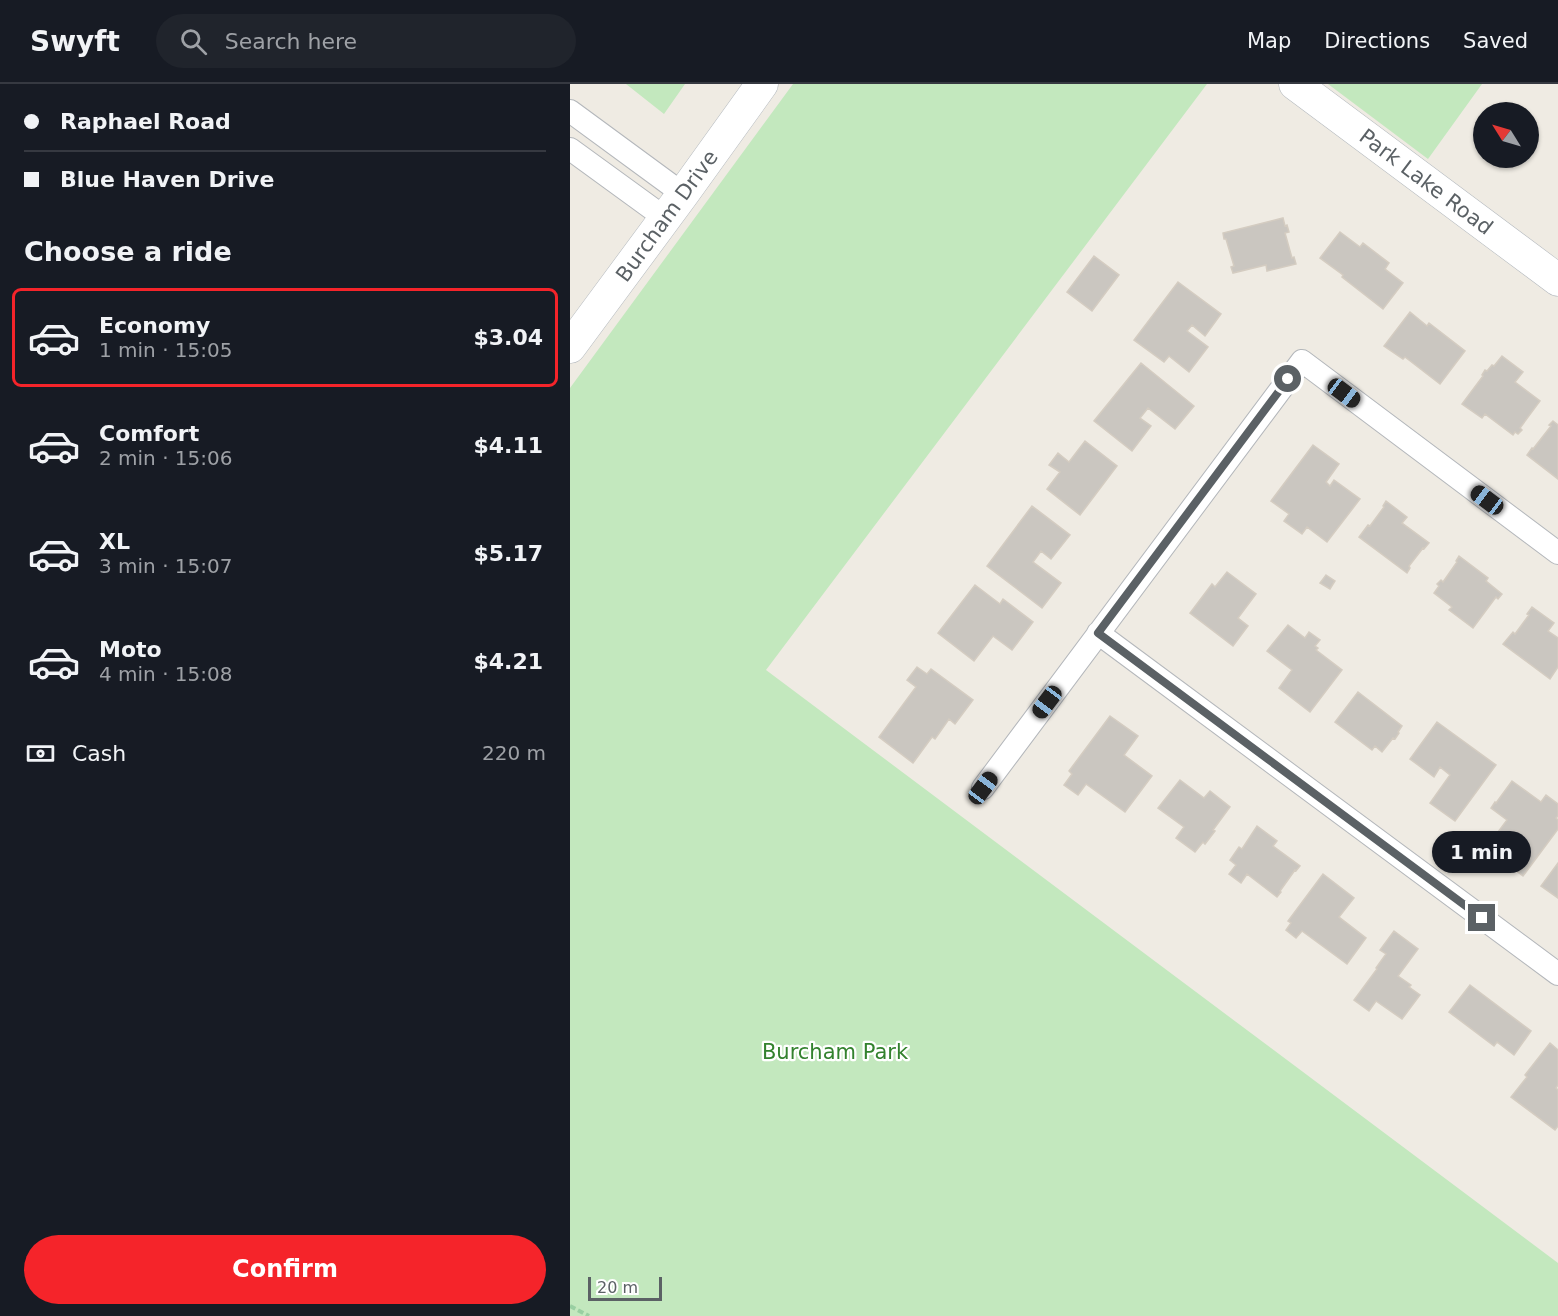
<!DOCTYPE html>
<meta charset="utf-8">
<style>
body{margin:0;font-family:"DejaVu Sans",sans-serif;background:#20242c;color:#f1f3f6;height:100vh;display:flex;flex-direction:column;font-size:22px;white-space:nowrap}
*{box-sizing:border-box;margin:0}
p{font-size:20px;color:#9ea1a6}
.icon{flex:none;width:33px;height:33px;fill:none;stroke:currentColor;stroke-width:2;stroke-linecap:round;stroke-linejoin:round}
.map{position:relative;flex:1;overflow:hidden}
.drawer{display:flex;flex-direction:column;background:#171b24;width:570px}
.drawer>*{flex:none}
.top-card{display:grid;align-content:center;height:132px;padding:0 24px;background:#171b24}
.needle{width:39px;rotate:307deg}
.controls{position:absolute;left:903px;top:18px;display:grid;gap:12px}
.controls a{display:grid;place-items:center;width:66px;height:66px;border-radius:50%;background:#171b24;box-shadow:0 2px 4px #0004;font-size:30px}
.scale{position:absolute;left:18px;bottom:15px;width:74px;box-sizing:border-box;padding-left:6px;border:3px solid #5b6165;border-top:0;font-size:16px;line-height:21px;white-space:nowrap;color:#5b6165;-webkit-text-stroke:4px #fff;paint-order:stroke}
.end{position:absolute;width:27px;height:27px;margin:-14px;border:8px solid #5b6165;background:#fff;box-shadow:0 0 0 3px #fff}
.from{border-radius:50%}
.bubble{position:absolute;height:42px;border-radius:21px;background:#171b24;box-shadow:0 2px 4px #0004;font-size:20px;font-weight:700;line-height:42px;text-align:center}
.car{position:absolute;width:18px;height:36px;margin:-18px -9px;border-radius:8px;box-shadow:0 0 4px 2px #0007;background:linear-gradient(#222 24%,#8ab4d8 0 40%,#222 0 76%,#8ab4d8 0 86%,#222 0)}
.top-card b{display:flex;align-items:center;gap:21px;height:57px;font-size:22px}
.top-card b+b{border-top:2px solid #363941}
.top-card i{width:15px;height:15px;background:#f1f3f6}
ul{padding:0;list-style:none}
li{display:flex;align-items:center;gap:18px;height:99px;margin:0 12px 9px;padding:0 12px;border:3px solid transparent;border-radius:9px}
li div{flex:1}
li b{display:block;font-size:22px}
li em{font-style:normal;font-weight:700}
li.on{border-color:#f5242a}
li>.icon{width:54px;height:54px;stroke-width:1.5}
h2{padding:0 24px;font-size:27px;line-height:72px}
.pay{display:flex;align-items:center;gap:15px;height:66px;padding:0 24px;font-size:22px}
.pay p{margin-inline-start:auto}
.action{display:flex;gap:12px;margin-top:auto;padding:12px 24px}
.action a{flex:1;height:69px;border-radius:36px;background:#f5242a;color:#fff;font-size:24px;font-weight:700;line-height:69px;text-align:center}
header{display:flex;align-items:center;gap:36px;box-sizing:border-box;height:84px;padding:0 30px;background:#171b24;border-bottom:2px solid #363941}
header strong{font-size:28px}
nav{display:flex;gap:33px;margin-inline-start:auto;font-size:21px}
.search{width:420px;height:54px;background:#20242c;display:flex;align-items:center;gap:15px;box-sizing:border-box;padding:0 21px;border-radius:33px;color:#9ea1a6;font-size:22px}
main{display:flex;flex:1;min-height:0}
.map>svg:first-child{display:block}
.green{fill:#c3e8be}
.building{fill:#cac6c0;stroke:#d4ccc1;stroke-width:1.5}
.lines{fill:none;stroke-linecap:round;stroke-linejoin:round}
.street-casing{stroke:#b4b7bb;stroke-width:24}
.secondary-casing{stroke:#b5babf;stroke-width:33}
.path{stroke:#99cfa2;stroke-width:4;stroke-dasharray:6 3;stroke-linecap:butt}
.street{stroke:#fff;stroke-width:22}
.secondary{stroke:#fff;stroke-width:32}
.route{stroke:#5b6165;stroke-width:8}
.labels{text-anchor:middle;stroke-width:4.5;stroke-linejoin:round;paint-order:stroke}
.street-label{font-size:21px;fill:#5b6165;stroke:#fff}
.park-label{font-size:21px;fill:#33822e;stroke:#fff}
</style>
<header>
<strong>Swyft</strong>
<div class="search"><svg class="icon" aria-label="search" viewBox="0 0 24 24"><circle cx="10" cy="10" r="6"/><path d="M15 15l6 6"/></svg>Search here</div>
<nav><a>Map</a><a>Directions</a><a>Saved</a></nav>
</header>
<main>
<section class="drawer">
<div class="top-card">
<b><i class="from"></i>Raphael Road</b>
<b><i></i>Blue Haven Drive</b>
</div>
<h2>Choose a ride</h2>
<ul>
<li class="on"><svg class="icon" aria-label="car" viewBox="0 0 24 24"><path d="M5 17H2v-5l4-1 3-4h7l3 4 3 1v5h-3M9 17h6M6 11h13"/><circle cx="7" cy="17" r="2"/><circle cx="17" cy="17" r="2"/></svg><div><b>Economy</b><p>1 min · 15:05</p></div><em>$3.04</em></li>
<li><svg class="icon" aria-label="car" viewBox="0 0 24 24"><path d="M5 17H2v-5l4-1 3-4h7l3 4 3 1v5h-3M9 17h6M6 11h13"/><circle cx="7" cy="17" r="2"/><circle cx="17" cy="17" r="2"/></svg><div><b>Comfort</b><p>2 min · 15:06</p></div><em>$4.11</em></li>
<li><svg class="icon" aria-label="car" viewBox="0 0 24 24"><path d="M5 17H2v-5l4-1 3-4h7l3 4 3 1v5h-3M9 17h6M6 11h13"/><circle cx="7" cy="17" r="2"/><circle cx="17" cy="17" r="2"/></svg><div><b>XL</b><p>3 min · 15:07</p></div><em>$5.17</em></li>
<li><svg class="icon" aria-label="car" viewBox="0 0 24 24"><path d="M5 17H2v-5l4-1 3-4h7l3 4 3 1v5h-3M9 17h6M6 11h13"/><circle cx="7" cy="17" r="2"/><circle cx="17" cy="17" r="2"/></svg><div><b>Moto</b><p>4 min · 15:08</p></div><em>$4.21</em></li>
</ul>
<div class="pay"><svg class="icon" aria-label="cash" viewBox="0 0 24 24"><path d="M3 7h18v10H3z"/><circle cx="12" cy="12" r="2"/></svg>Cash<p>220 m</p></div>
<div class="action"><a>Confirm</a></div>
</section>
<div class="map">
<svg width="988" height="1232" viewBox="0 0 988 1232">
<rect width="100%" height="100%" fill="#efebe3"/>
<!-- green -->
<path class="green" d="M56 0H115L94 30Z
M223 0H637L196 586 988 1179V1232H0V304Z
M758 0H912L858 75Z"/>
<!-- building -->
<path class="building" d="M713 134 715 142 717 141 719 148 715 149 722 174 724 173 726 180 697 187 696 181 663 189 661 183 664 182 656 155H654L653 149Z
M770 148 790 163 793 159 819 179 815 185 833 199 813 225 772 193 773 191 750 174Z
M524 172 549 191 522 227 497 208Z
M608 198 651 230 635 252 622 241 617 247 638 263 619 288 599 272 594 278 564 256Z
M840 228 857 242 859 239 895 267 870 300 835 273 833 275 814 262Z
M932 272 953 288 945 298 970 317 950 344 952 346 948 350 945 348 943 351 915 330 912 334 892 320 913 292 912 291 915 286 917 287 922 281 924 282Z
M571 279 624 322 605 345 578 324 570 334 581 342 562 367 524 337Z
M983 337 988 341V395L957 371 962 364 963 365 981 342 979 341Z
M515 357 547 382 510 431 477 405 490 388 479 381 488 369 499 378Z
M743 361 769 380 756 398 760 402 764 396 790 415 757 458 737 443 732 450 714 437 719 430 701 417Z
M816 417 837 433 832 439 859 459 854 465 853 464 839 482 840 484 837 489 789 453 798 441 800 442 814 423 813 422Z
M462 422 500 451 481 475 471 467 463 478 491 499 472 524 417 482Z
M889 472 918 494 916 497 932 510 928 515 926 513 903 544 879 526 882 523 864 509 869 502 867 500 871 496 873 498 887 478 886 477Z
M657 488 686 510 668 534 678 542 663 562 620 529 642 500 645 503Z
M756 491 765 497 760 505 750 499Z
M405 501 430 520 433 515 463 538 442 566 423 552 404 577 368 549Z
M962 523 984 539 978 547 988 554V583L980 595 933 560 943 548 945 550 959 531 957 530Z
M718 541 735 554 739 548 750 556 745 562 748 564 746 566 772 586 740 628 709 604 722 586 697 567Z
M347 583 357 590 361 585 403 616 385 640 379 635 365 655 362 653 343 679 309 653 346 603 337 596Z
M788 608 832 642 828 648 829 649 825 655 823 654 812 668 805 662 802 666 765 638Z
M540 632 568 652 554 671 582 692 555 728 516 700 508 711 494 701 502 690 499 687Z
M867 638 926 681 885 737 860 719 880 691 870 683 864 693 840 675Z
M610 696 634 714 640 707 660 723 643 746 645 747 635 760 633 758 625 768 606 754 614 743 588 724Z
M942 697 971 718 976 711 988 720V732L986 734 988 736V745L953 792 916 764 937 736 921 724 925 718 926 719Z
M687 742 707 757 703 762 730 782 726 787 725 786 710 807 711 808 707 813 677 790 671 799 659 790 666 781 660 776 669 763 672 765Z
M988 779V814L971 802Z
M753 790 784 814 769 833 796 854 777 880 732 847 726 854 716 846 721 839 718 837Z
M824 847 848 865 828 892 841 901 839 903 850 911 832 935 806 917 799 927 784 916 807 885 806 884 816 870 810 866Z
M900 901 961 947 944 971 927 958 924 962 879 928Z
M980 959 988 966V1001L986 1004 988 1006V1042L985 1046 941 1013 957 993 955 991Z"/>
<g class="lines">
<defs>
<path id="street" d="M0 27 113 110
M0 65 95 134
M528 549 988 890
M413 704 732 277 988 469"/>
<path id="secondary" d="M725 0 988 196
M0 263 113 110 192 0"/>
</defs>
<!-- street casing -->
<use href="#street" class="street-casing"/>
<!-- secondary casing -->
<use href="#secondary" class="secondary-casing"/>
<!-- path -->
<path class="path" d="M0 1222 19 1232"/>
<!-- street -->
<use href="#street" class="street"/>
<!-- secondary -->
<use href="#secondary" class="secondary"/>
</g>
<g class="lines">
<!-- route -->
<path class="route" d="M718 295 528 549 912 834"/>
</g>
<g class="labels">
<!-- street labels -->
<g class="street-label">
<text transform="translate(856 98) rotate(37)" y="7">Park Lake Road</text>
<text transform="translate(97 132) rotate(-54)" y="7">Burcham Drive</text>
</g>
<!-- park labels -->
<g class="park-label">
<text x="265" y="975">Burcham Park</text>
</g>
</g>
</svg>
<div class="controls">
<a><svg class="needle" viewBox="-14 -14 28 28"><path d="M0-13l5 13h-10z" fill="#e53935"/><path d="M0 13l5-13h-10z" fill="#9ea1a6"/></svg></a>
</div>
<div class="scale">20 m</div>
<i class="end from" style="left:718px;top:295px"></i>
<i class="end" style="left:912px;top:834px"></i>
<div class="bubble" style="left:862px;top:747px;width:99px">1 min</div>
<i class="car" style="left:774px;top:309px;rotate:127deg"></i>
<i class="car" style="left:917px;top:416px;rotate:307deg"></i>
<i class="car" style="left:477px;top:618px;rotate:217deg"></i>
<i class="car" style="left:413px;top:704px;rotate:37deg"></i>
</div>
</main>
